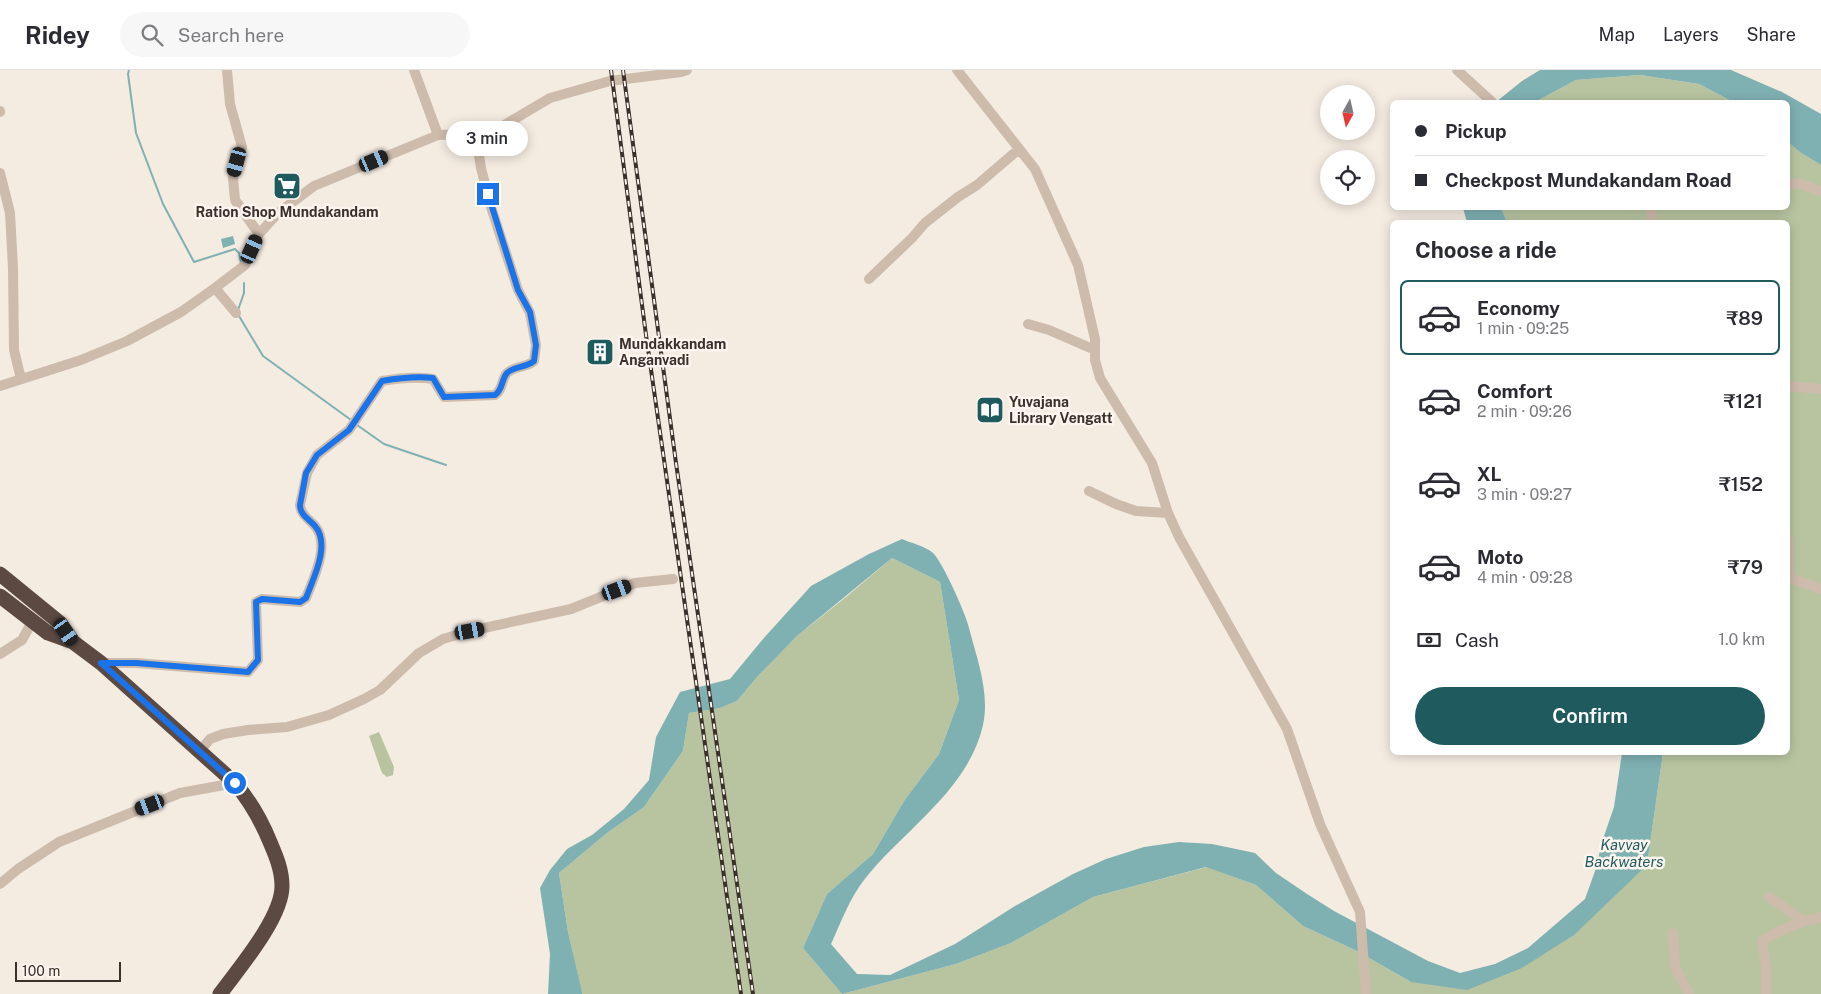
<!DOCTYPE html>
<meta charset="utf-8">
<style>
body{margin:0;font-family:"Public Sans",sans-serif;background:#f7f7f7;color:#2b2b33;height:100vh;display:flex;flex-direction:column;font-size:19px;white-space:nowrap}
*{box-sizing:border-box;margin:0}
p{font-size:16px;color:#7c7c81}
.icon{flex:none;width:28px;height:28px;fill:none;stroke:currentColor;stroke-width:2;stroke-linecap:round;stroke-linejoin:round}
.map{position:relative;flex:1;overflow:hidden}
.details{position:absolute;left:1390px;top:150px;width:400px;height:535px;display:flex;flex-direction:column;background:#fff;border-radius:8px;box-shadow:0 2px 12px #0003}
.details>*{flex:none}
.guide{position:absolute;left:1390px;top:30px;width:400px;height:110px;border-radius:8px;box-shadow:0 2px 12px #0003;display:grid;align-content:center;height:110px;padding:0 25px;background:#fff}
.needle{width:32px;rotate:188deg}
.fabs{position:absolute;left:1320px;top:15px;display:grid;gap:10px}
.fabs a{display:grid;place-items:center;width:55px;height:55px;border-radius:50%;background:#fff;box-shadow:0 2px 12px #0003;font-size:25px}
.scale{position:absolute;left:15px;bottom:12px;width:106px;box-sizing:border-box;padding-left:5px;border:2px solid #3b302b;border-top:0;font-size:14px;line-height:18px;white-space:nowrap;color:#3b302b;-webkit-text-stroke:4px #fbf5ee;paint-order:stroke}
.end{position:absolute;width:22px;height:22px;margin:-11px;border:6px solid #1a73e8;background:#fff;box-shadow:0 0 0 2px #fff}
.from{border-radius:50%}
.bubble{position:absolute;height:35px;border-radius:18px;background:#fff;box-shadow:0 2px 12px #0003;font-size:16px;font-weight:600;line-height:35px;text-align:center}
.car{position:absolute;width:15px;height:30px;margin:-15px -8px;border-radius:6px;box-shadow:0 0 4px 1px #0007;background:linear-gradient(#222 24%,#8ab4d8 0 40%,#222 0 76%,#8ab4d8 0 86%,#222 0)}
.guide b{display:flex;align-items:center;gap:18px;height:48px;font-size:19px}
.guide b+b{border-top:1px solid #e1e1e2}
.guide i{width:12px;height:12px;background:#2b2b33}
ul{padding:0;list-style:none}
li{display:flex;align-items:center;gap:15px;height:75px;margin:0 10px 8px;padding:0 15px;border:2px solid transparent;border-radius:8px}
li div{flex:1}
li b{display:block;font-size:19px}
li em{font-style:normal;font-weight:600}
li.current{border-color:#1f5a5e}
li>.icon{width:45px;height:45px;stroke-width:1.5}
h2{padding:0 25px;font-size:22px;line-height:60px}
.pay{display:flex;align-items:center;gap:12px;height:55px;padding:0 25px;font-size:19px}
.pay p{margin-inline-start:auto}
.button{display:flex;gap:10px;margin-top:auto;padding:10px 25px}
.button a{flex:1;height:58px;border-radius:30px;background:#1f5a5e;color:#fff;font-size:20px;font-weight:600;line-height:58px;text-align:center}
header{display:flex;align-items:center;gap:30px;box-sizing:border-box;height:70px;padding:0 25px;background:#fff;border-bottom:1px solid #e1e1e2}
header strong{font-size:24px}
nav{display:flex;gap:28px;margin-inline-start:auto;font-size:18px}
.search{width:350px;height:45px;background:#f7f7f7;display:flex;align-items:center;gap:12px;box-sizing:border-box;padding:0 18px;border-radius:28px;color:#7c7c81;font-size:19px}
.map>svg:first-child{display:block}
.green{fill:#b8c4a0}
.water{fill:#7fb0b2}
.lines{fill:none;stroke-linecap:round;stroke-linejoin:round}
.stream{stroke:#7fb0b2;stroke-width:2}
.minor{stroke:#cdbbac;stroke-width:10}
.highway{stroke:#5c4a42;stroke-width:15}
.rail-casing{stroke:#3b302b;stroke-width:4}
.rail{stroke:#fbf5ee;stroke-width:2;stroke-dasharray:5.5;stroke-linecap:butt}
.route{stroke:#1a73e8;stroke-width:6}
.labels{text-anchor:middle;stroke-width:5;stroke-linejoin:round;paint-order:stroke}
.poi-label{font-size:14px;font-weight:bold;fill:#3b302b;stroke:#fbf5ee;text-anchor:start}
.water-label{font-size:15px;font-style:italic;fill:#1f5a5e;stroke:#fbf5ee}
</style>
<header>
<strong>Ridey</strong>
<div class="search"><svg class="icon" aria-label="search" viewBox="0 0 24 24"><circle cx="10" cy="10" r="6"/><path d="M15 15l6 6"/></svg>Search here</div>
<nav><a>Map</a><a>Layers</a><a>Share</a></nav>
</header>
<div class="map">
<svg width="1821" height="924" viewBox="0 0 1821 924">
<rect width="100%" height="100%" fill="#f4ebe1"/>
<!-- green -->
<path class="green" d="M1640 5 1699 14 1733 32H1535L1576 10Z
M1788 72 1801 83 1821 95V924H582L568 862 559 803 607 763 644 737 683 681 689 643 720 638 737 631 757 607 797 566 846 527 892 488 940 512 959 630 939 684 904 731 873 784 827 824 803 878 842 924 956 894 1011 873 1093 827 1207 797 1256 815 1303 856 1357 881 1411 912 1522 898 1647 795 1663 683 1788 682V152H1507L1501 138H1788Z
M379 662 394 697 393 705 387 707 382 703 369 666Z"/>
<!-- water -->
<path class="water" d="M1540 0H1731L1782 22 1821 44V95L1801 83 1788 72V32H1733L1699 14 1640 5 1576 10 1535 32H1496L1522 11Z
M1463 138H1501L1507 152H1467Z
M233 166 235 174 223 178 221 169Z
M902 469C911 473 925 476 933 483 942 491 966 544 969 558 977 589 990 623 983 655 968 721 904 759 864 810 850 828 841 852 831 874L857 904 890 905 955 874 1015 836 1073 804 1106 789 1144 777 1179 772 1212 774 1255 783 1276 803 1307 824 1334 841 1428 891 1460 903 1495 894 1528 878 1585 829 1595 801 1603 769 1614 737 1622 683H1663L1647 795 1574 865 1522 898 1467 920 1411 912 1357 881 1303 856 1256 815 1206 797 1093 827 1011 873 956 894 842 924 803 878 827 824 873 784 904 731 939 684 959 630 940 512 892 488 797 566 757 607 737 631 720 638 689 643 683 681 644 737 607 763 559 803 568 862 582 922V924H548L550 884 540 818 550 800 567 779 592 765 624 739 649 710 656 667 680 622 730 609 763 569 811 516 869 484Z"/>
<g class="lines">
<!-- stream -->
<path class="stream" d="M129 0 128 4 136 63 163 134 194 192 235 179 239 183 241 193
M238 240 244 223V213
M239 246 263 286 351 350
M357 355 384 374 446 395"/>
<!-- minor -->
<path class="minor" d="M227 0 230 34 242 77 233 108 235 130 259 164
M414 0 438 65
M957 0 1035 99 1078 195 1095 269V290L1100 308 1152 393 1168 443
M1457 0 1492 32
M0 41V42
M0 103 10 143 13 198 14 280 21 309
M1788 114H1800L1821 121
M1651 138 1652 152
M869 209 912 168 925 153 958 127 977 115 1019 79
M215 218 236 243
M1028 254 1049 260 1095 280
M0 316 81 290 127 271 181 242 215 218 245 195 259 164 278 143 314 116 438 65 464 64 501 57 550 28 610 11 681 2 687 0
M1788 316 1821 319
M1089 421 1116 434 1136 441 1168 443 1179 467 1287 659 1320 754 1360 842 1366 924
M1788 469C1790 482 1787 495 1790 508L1821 519
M0 584 22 570 33 550
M101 593H136L248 602 258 590 256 532 262 529 300 532 306 528C313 509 331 475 315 456 309 449 301 445 300 435L307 403 317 385 349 360 382 311C399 308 415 306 433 309L444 327 495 325C503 320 501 310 507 303 514 296 526 298 534 291L536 275 530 243 518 220 491 137 481 98 475 62
M199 682 210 669 223 664 248 660 287 657 329 645 364 629 380 620 419 583 443 569 470 561 571 539 635 513 673 509
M0 814 18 799 59 772 180 723 235 713
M1769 827 1804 851
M1673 863 1675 897 1689 924
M1766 924V896L1762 871C1780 859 1799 852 1821 847"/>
<!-- highway -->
<path class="highway" d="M0 504 60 553 73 572
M0 526 48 563 73 572 101 593 235 713C250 731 261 750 270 772 276 786 282 800 282 816 282 848 239 898 220 924"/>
<defs>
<path id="rail" d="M611 0 646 265 741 924
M623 0 676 393 753 924"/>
</defs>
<!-- rail casing -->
<use href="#rail" class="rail-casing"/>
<!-- rail -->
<use href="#rail" class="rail"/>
</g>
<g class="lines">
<!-- route -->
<path class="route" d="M235 713 101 593H136L248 602 258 590 256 532 262 529 300 532 306 528C313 509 331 475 315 456 309 449 300 445 300 435L306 403 317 385 349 360 382 311C399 308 415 306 433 308L444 327 495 325C503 320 501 310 507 303 514 296 526 298 534 291L536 275 530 242 518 220 488 124"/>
</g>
<!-- icons -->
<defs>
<symbol id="supermarket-square" viewBox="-11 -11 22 22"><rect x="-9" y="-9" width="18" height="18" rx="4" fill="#1f5a5e" stroke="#fbf5ee"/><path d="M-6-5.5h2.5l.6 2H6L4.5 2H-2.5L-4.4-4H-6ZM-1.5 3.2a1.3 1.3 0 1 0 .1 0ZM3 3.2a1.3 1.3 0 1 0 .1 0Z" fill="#fff"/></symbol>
<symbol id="building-square" viewBox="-11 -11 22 22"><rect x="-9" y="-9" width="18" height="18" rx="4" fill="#1f5a5e" stroke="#fbf5ee"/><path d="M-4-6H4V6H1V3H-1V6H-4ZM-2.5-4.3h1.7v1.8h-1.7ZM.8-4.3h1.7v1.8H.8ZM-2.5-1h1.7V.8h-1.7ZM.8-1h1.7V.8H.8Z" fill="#fff"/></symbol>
<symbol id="library-square" viewBox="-11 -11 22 22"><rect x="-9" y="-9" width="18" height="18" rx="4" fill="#1f5a5e" stroke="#fbf5ee"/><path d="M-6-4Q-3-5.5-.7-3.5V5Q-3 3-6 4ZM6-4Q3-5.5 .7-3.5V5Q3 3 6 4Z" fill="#fff"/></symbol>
</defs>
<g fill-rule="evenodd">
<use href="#supermarket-square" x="271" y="100" width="32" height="32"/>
<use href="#building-square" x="584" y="266" width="32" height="32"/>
<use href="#library-square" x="974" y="324" width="32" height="32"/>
</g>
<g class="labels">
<!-- poi labels -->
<g class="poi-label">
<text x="287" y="147" text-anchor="middle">Ration Shop Mundakandam</text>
<text x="619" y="279">Mundakkandam<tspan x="619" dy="16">Anganvadi</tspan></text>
<text x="1009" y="337">Yuvajana<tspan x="1009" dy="16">Library Vengatt</tspan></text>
</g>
<!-- water labels -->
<g class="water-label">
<text x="1624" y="780">Kavvay<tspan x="1624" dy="17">Backwaters</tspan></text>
</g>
</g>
</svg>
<div class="fabs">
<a><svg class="needle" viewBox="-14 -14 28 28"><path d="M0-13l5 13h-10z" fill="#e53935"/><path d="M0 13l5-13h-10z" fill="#7c7c81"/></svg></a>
<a><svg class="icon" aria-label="locate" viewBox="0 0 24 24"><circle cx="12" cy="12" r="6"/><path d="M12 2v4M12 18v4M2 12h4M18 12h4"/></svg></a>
</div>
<div class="scale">100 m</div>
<i class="end from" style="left:235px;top:713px"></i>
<i class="end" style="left:488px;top:124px"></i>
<div class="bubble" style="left:446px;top:51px;width:82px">3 min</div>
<i class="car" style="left:374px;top:91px;rotate:67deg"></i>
<i class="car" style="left:237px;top:92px;rotate:195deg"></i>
<i class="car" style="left:252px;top:179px;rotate:24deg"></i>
<i class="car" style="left:617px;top:520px;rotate:70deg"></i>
<i class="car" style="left:470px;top:561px;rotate:80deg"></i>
<i class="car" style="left:66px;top:562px;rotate:145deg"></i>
<i class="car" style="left:150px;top:735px;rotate:249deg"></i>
<div class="guide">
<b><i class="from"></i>Pickup</b>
<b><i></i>Checkpost Mundakandam Road</b>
</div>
<section class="details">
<h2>Choose a ride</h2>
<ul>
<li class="current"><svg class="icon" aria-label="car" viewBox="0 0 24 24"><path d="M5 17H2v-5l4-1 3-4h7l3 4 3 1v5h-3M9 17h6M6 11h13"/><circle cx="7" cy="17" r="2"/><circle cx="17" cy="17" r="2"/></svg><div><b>Economy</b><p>1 min · 09:25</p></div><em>₹89</em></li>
<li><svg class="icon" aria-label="car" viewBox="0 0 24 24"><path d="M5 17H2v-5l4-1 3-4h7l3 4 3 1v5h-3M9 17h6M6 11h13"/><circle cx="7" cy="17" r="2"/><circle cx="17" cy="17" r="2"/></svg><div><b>Comfort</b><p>2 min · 09:26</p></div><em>₹121</em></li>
<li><svg class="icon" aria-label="car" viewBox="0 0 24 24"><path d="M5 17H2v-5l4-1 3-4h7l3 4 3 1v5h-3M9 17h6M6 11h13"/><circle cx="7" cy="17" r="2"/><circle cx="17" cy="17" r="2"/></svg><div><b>XL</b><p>3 min · 09:27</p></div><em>₹152</em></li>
<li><svg class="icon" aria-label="car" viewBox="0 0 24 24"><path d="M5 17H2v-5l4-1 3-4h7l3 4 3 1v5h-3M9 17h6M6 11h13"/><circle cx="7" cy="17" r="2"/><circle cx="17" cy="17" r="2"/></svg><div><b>Moto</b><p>4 min · 09:28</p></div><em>₹79</em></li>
</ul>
<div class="pay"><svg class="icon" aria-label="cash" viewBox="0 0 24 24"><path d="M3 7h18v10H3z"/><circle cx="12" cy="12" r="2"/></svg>Cash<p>1.0 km</p></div>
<div class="button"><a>Confirm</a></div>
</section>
</div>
